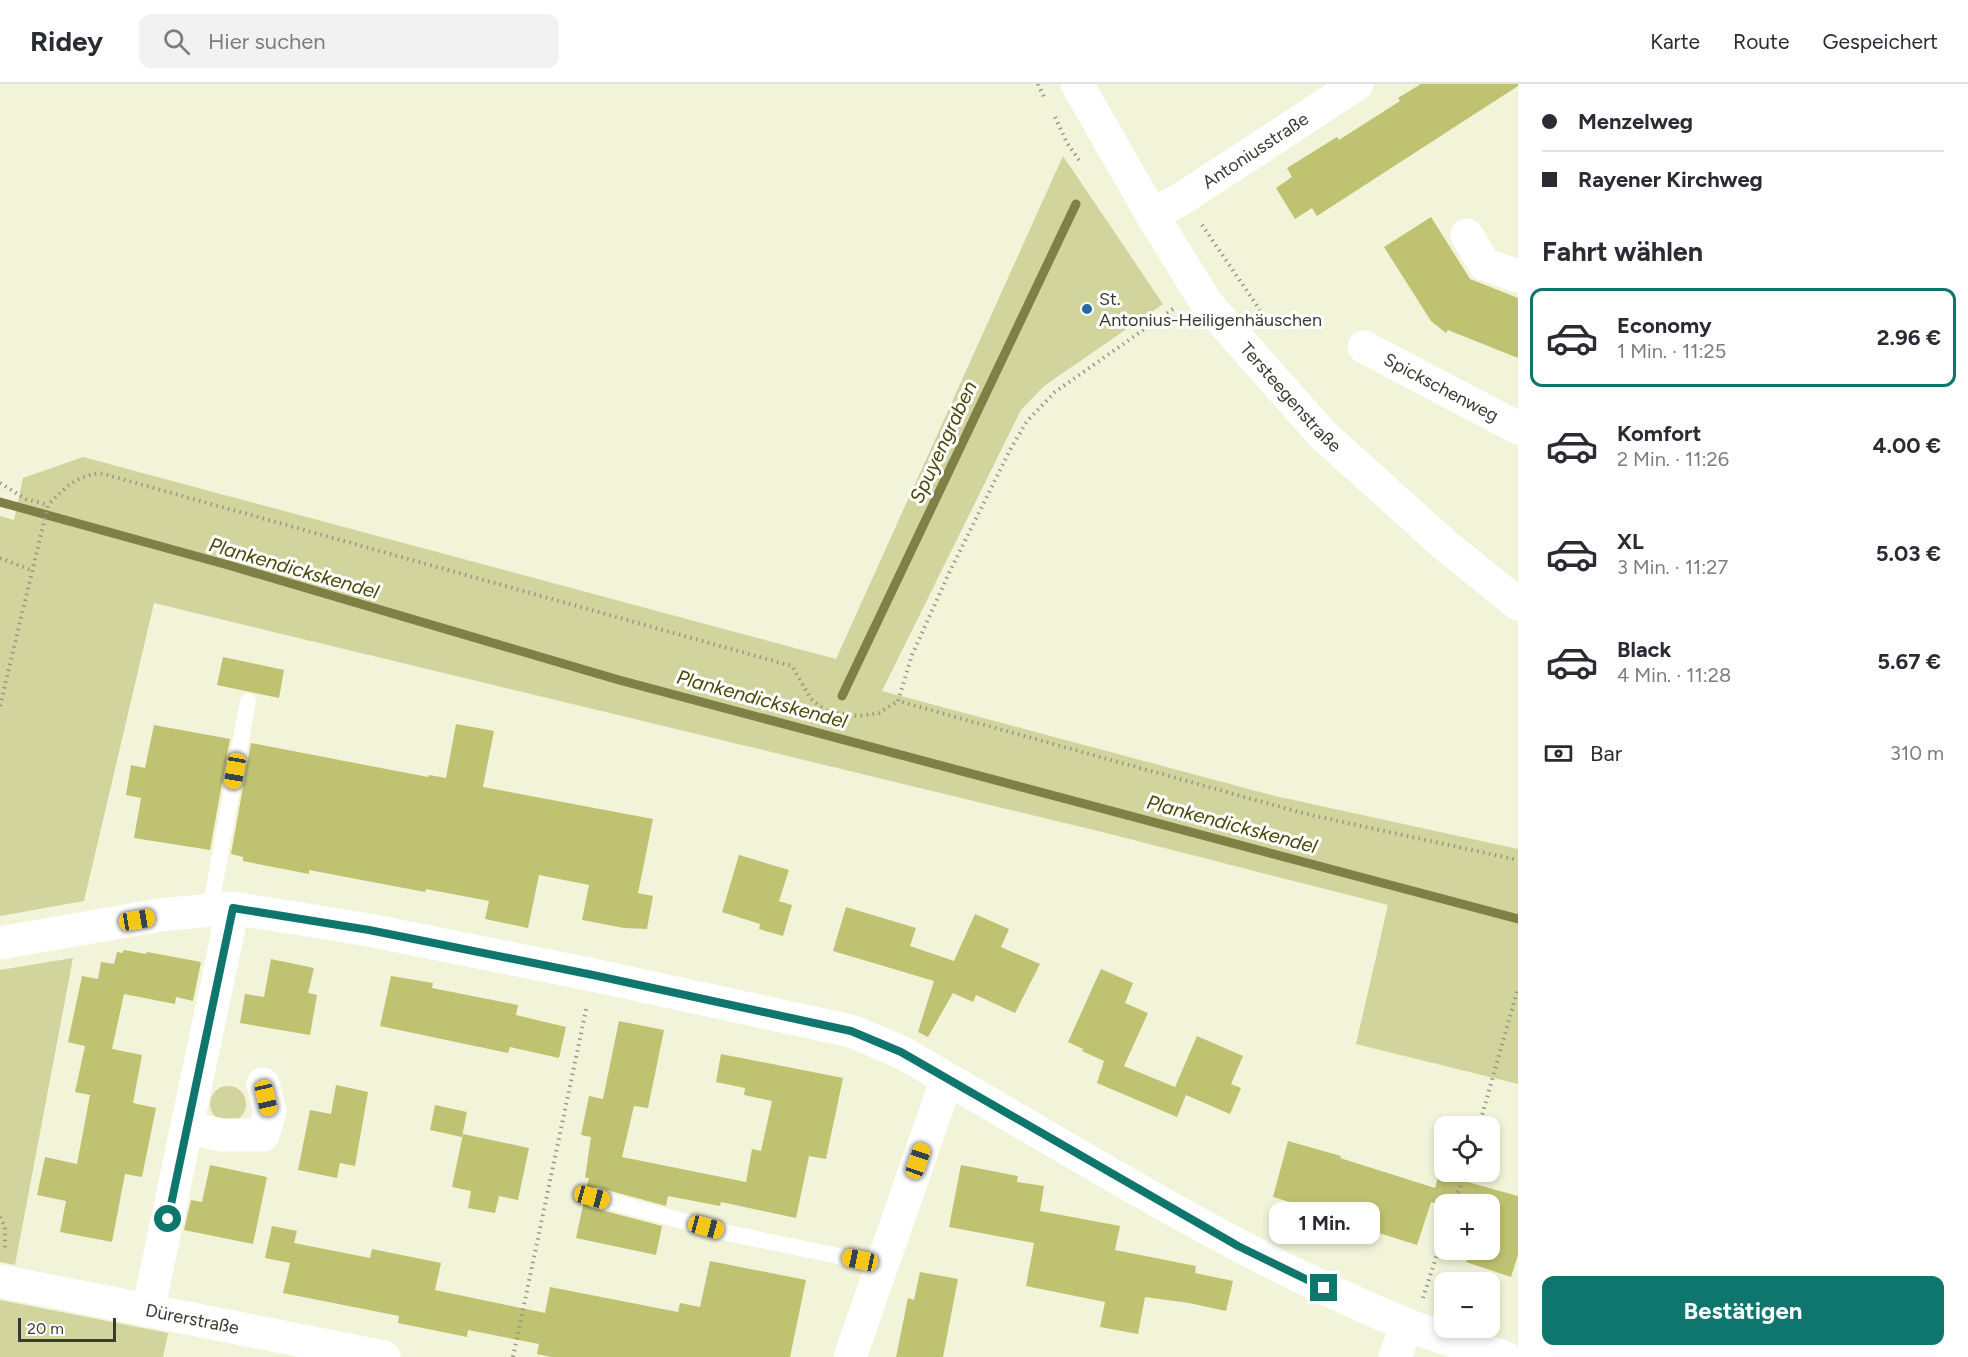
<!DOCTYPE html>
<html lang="de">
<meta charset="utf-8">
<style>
body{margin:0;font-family:Figtree,sans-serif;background:#f2f2f3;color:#2b2b33;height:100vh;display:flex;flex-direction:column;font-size:22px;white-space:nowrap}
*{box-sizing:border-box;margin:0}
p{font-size:20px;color:#7c7c81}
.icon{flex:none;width:33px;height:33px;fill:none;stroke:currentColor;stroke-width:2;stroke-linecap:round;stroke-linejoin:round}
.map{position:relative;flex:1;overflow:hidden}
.panel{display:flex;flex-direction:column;background:#fff;width:450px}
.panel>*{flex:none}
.banner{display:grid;align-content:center;height:132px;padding:0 24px;background:#fff}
.tools{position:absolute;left:1434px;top:1032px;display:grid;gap:12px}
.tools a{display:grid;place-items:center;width:66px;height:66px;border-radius:12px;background:#fff;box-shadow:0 3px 9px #0003;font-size:30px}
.scale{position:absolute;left:18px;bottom:15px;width:98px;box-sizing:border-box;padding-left:6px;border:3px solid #393a30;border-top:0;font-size:16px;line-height:21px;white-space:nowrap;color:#393a30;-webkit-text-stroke:4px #fff;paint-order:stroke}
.end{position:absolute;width:27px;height:27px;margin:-14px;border:8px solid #0f766e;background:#fff;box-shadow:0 0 0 3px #fff}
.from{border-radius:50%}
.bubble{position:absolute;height:42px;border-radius:12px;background:#fff;box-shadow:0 3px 9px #0003;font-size:20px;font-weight:700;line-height:42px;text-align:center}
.car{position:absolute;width:18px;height:36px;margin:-18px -9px;border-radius:8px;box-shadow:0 0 4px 2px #0007;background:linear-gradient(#f5c518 24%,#345 0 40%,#f5c518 0 76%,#345 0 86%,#f5c518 0)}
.banner b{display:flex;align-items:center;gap:21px;height:57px;font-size:22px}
.banner b+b{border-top:2px solid #e1e1e2}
.banner i{width:15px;height:15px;background:#2b2b33}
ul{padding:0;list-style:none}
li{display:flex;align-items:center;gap:18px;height:99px;margin:0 12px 9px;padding:0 12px;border:3px solid transparent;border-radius:12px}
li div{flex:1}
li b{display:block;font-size:22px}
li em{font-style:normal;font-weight:700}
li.current{border-color:#0f766e}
li>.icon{width:54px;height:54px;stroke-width:1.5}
h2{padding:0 24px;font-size:27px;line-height:72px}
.pay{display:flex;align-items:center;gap:15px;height:66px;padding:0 24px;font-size:22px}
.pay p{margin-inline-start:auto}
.button{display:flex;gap:12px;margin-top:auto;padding:12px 24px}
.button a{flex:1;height:69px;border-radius:12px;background:#0f766e;color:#fff;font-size:24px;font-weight:700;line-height:69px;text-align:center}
header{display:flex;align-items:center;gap:36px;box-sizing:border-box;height:84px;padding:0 30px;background:#fff;border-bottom:2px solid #e1e1e2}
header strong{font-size:28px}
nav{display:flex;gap:33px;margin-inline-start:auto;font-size:21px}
.search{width:420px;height:54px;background:#f2f2f3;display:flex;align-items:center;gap:15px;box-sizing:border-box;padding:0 21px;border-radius:12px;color:#7c7c81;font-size:22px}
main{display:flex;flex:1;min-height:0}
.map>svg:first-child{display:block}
.green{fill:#d1d49d}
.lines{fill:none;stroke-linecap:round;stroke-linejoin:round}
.stream{stroke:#7e8045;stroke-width:9}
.building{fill:#bfc270}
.path{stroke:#979987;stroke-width:4;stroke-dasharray:1.5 4.5;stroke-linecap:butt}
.service{stroke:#fff;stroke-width:16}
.minor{stroke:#fff;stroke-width:33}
.tertiary{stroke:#fff;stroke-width:33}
.route{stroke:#0f766e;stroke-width:8}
.poi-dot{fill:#236a9e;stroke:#fff;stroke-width:2}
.labels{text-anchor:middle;stroke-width:6;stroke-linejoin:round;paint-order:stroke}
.street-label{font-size:18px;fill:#393a30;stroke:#fff}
.poi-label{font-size:18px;fill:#393a30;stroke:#fff;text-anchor:start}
.water-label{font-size:20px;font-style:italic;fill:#474807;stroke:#fff}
</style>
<header>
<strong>Ridey</strong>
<div class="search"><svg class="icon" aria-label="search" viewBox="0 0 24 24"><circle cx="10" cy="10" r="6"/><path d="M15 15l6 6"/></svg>Hier suchen</div>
<nav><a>Karte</a><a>Route</a><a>Gespeichert</a></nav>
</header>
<main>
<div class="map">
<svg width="1518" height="1273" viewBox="0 0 1518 1273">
<rect width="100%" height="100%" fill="#f2f4da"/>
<!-- green -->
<path class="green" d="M1063 72 1163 220 1044 302 1021 326 882 607 1275 712 1518 765V1000L1356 960 1388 821 1102 748 154 519 84 817 0 832V432L14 436 23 394 83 373 836 575Z
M73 874 15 1181 0 1178V886Z
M210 1020a18 18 0 1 1 36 0a18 18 0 1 1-36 0Z
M0 1216 168 1249 163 1273H0Z"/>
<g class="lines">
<!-- stream -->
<path class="stream" d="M0 418 228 481 619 596 1518 835
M842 612 1076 120"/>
</g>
<!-- building -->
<path class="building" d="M1421 0H1518V2L1317 132 1312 124 1295 135 1276 104 1292 93 1287 84 1337 53 1339 56 1400 17 1398 14Z
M1431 133 1470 195 1518 214V274L1448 246 1446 249 1431 237 1384 163Z
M223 573 284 586 279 614 217 601Z
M456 640 494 647 483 703 653 735 638 809 653 812 647 845 624 844 582 836 589 801 539 791 528 844 485 835 489 817 426 805 425 808 309 786V790L243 777V773L231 770 251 659 428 693 429 691 446 694Z
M154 641 230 655 210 766 134 754 141 714 126 711 131 681 145 684Z
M739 771 789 786 779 817 792 821 783 852 759 845 760 840 722 828Z
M846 823 916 844 910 862 954 877 975 830 1009 845 1001 863 1040 880 1015 929 976 911 973 918 953 909 928 953 918 948 934 897 833 867Z
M124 866 146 870 147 868 201 878 193 917 176 913 175 920 124 910 112 965 142 971 133 1019 156 1024 142 1093 125 1090 112 1158 60 1148 66 1117 37 1111 45 1073 77 1080 90 1011 75 1008 85 962 68 958 82 892 98 895 101 878 114 880 117 868 122 869Z
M271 875 314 884 308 909 317 911 310 951 240 939 245 910 264 913Z
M1101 885 1133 899 1125 919 1148 929 1124 982 1175 1003 1197 952 1243 972 1231 1000 1241 1004 1230 1030 1186 1011 1177 1033 1097 999 1104 977 1082 967 1083 965 1068 958Z
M391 892 433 899 432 904 518 921 516 931 566 943 559 974 510 963 508 969 380 942Z
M619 937 664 946 648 1024 634 1022 622 1073 746 1098 752 1065 761 1067 772 1017 744 1011 745 1004 716 998 721 970 843 994 826 1075 809 1072 796 1134 721 1118 720 1122 668 1112 666 1122 596 1103 586 1105 589 1094H585L591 1053 581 1051 589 1012 603 1015Z
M336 1001 368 1008 355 1082 340 1079 337 1094 298 1086 310 1026 331 1030Z
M435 1021 467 1028 462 1053 430 1046Z
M463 1050 529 1064 518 1116 499 1112 495 1129 468 1124 471 1107 452 1103Z
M1288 1057 1341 1072 1340 1074 1435 1104 1439 1090 1518 1112V1171L1511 1193 1466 1178 1470 1166H1490V1120L1444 1122 1431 1118 1417 1161 1357 1142 1358 1138 1273 1113Z
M210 1081 267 1093 253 1160 184 1146 191 1116 202 1118Z
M961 1081 1018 1092 1017 1098 1044 1102 1040 1127 1120 1142 1115 1166 1196 1182 1195 1189 1233 1197 1226 1227 1189 1219 1145 1213 1138 1250 1100 1243 1105 1218 1026 1202 1034 1159 949 1143Z
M584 1117 590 1123 662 1142 656 1171 576 1154Z
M272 1142 297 1147 294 1159 370 1174 372 1165 441 1179 435 1206 545 1229 550 1203 678 1228 680 1219 700 1223 710 1177 806 1196 790 1273H551L537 1270 539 1260 468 1246 467 1253 398 1239 399 1232 283 1209 290 1179 265 1174Z
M920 1188 958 1195 943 1273H896L908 1214 914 1216Z"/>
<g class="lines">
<!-- path -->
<path class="path" d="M1038 0 1044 13
M1055 33 1067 59 1079 76
M1202 141 1260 226
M1173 225 1055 308 1027 337 1010 366 949 489 912 571 898 617 1306 730 1518 776
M0 399 26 415 48 421
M0 474 31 486
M0 622 48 421C66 403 74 393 100 389L792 582 811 615 828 628 858 632 879 629 898 617
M1479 1042 1518 904
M1454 1120 1465 1088
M0 1133 5 1143V1164
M1423 1214 1444 1148
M513 1273 587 921"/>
<!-- service -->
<path class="service" d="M210 826 248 617
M593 1113 728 1149 882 1181"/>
<!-- minor -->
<g class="minor">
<path id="s1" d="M1152 131 1183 114 1357 0"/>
<path d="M1467 151 1484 180 1518 192"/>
<path id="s2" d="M1364 263 1518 344"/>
<path d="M0 859 160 831 233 824 369 846 593 891 851 947 901 968C1066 1062 1228 1167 1405 1240 1437 1253 1472 1262 1504 1273"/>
<path d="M187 1044 222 1051H263L270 1027 263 1000"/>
<path id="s3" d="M0 1197 384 1273"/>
<path d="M148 1227 233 824"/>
<path d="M850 1273 947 995"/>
<path d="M1395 1273 1407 1241"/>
</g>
<!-- tertiary -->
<path class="tertiary" id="s4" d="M1077 0 1152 131 1207 220 1322 350 1445 461 1518 520"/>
</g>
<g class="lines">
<!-- route -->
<path class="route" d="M168 1135 233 824 369 846 593 891 851 947 901 968 1238 1162 1324 1204"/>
</g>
<!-- markers -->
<circle class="poi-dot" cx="1087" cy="225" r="6"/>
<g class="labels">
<!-- street labels -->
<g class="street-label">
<text dy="6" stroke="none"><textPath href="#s1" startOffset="122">Antoniusstraße</textPath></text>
<text dy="6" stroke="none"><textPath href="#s2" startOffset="87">Spickschenweg</textPath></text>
<text dy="6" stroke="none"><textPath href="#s4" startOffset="381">Tersteegenstraße</textPath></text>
<text dy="6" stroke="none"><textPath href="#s3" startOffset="196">Dürerstraße</textPath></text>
</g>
<!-- poi labels -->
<g class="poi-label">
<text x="1099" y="221">St.<tspan x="1099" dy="21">Antonius-Heiligenhäuschen</tspan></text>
</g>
<!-- water labels -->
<g class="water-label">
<text transform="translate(943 358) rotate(-65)" y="7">Spuyengraben</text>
<text transform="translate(294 484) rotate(16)" y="7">Plankendickskendel</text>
<text transform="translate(762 615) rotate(15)" y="7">Plankendickskendel</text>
<text transform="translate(1232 740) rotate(15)" y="7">Plankendickskendel</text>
</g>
</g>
</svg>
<div class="tools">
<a><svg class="icon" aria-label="locate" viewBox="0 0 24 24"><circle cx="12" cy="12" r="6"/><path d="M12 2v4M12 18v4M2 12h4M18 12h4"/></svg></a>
<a>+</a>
<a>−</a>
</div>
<div class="scale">20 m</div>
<i class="end from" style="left:168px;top:1135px"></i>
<i class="end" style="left:1324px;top:1204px"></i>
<div class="bubble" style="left:1269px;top:1118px;width:111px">1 Min.</div>
<i class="car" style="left:235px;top:687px;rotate:190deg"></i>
<i class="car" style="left:137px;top:836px;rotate:80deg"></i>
<i class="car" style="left:266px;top:1014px;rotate:167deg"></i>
<i class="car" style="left:918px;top:1077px;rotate:19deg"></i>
<i class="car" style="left:592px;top:1113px;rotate:105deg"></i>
<i class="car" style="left:706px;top:1143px;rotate:105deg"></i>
<i class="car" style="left:860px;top:1176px;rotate:282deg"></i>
</div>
<section class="panel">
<div class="banner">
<b><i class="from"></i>Menzelweg</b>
<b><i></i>Rayener Kirchweg</b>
</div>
<h2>Fahrt wählen</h2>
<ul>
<li class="current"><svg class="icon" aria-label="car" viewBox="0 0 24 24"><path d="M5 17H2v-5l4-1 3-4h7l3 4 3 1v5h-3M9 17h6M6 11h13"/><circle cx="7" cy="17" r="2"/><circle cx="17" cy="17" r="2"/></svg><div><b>Economy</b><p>1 Min. · 11:25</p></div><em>2.96 €</em></li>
<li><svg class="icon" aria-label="car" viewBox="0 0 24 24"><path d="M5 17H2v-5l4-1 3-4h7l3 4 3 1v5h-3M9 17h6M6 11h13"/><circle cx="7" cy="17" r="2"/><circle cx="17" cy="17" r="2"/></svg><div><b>Komfort</b><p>2 Min. · 11:26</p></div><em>4.00 €</em></li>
<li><svg class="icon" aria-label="car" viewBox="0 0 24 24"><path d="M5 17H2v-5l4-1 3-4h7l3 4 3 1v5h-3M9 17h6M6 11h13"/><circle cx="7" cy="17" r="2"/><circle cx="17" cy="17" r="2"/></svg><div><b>XL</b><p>3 Min. · 11:27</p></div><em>5.03 €</em></li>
<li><svg class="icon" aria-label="car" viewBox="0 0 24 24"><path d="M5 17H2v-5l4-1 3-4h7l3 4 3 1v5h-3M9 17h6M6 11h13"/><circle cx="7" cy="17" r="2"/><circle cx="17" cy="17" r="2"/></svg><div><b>Black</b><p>4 Min. · 11:28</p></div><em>5.67 €</em></li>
</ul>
<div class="pay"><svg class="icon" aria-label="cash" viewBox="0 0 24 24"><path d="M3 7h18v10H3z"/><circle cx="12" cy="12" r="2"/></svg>Bar<p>310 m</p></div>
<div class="button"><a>Bestätigen</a></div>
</section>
</main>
